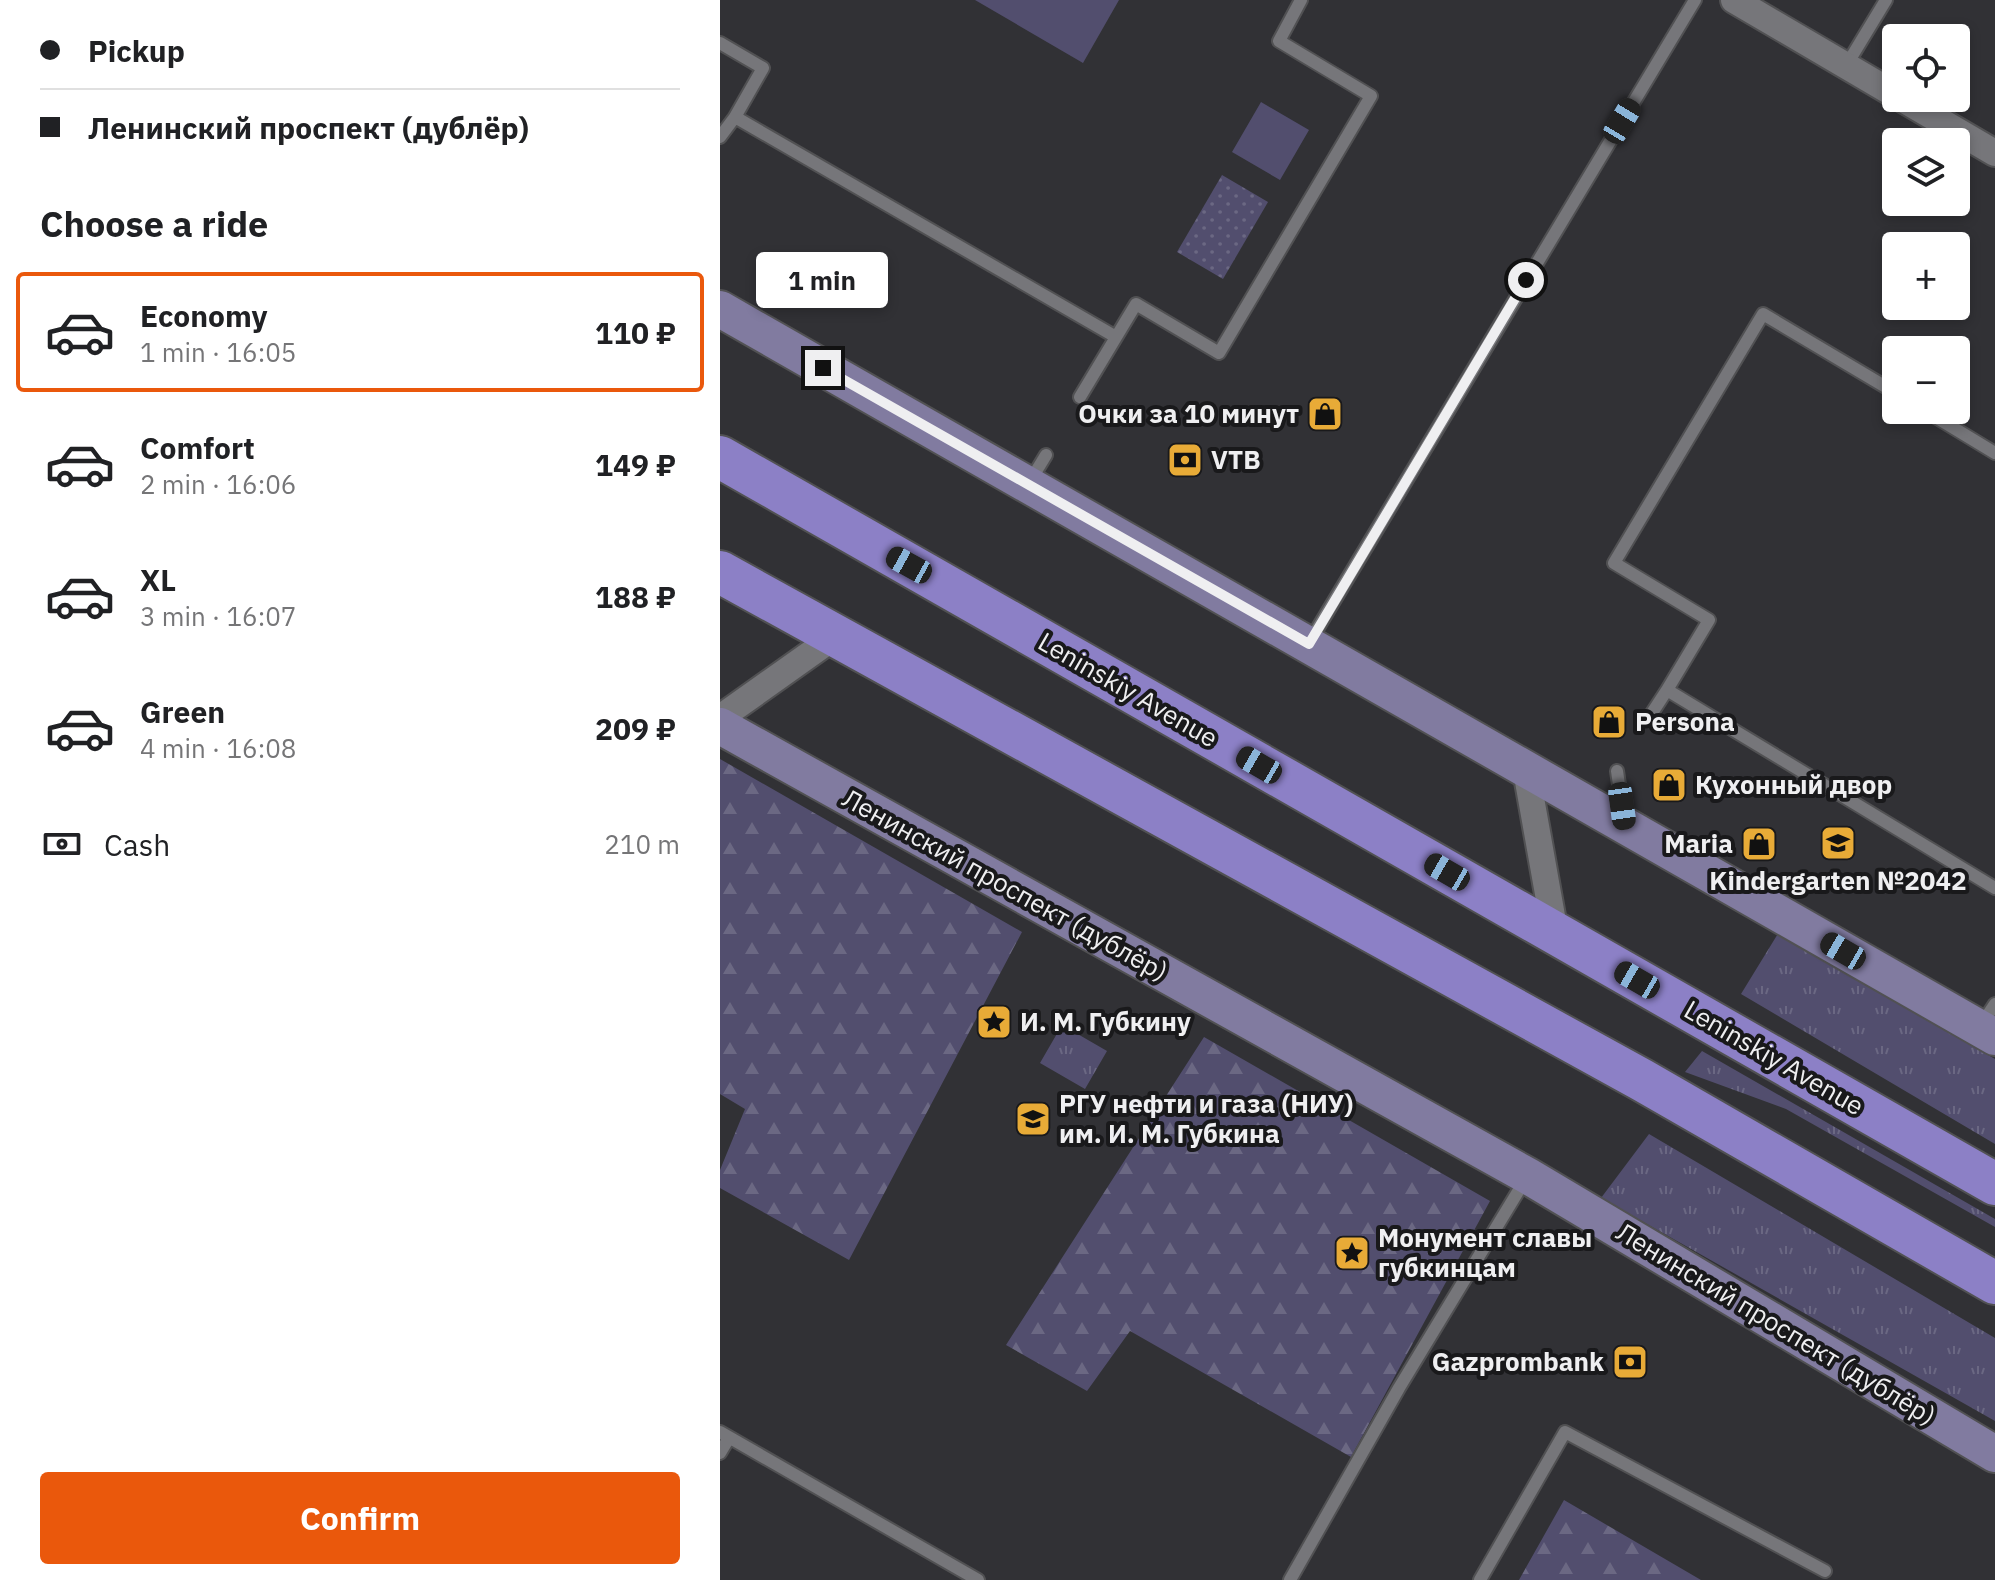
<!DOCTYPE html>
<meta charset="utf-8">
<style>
body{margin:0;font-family:"IBM Plex Sans",sans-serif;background:#f2f2f2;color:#202124;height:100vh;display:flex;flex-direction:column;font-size:30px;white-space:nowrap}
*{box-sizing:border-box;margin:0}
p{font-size:26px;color:#757577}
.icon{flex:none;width:44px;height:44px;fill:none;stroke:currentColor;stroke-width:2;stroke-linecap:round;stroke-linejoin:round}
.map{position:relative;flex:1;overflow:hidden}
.sheet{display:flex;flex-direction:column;background:#fff;width:720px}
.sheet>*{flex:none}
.top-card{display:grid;align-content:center;height:176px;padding:0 40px;background:#fff}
.fabs{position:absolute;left:1162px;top:24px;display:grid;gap:16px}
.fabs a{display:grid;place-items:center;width:88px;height:88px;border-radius:8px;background:#fff;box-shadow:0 4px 12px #0003;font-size:40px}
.end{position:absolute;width:36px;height:36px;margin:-18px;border:10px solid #efeff1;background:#111;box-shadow:0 0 0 4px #111}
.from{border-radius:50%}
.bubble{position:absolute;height:56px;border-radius:8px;background:#fff;box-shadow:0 4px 12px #0003;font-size:26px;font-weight:700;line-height:56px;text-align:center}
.car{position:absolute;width:24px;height:48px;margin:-24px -12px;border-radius:10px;box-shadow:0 0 6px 2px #0007;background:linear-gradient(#222 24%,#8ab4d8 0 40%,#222 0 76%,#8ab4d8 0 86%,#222 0)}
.top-card b{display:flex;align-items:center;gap:28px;height:76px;font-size:30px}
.top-card b+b{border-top:2px solid #e0e0e0}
.top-card i{width:20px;height:20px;background:#202124}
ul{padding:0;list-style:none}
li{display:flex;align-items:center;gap:24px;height:120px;margin:0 16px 12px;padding:0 24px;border:4px solid transparent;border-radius:8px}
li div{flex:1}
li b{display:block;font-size:30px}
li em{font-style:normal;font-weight:700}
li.on{border-color:#ea580c}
li>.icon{width:72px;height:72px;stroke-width:1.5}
h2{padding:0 40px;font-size:36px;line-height:96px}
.pay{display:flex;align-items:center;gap:20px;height:88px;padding:0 40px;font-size:30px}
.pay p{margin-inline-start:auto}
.primary-button{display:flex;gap:16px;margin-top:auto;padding:16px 40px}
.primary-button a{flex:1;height:92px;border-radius:8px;background:#ea580c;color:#fff;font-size:32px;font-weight:700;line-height:92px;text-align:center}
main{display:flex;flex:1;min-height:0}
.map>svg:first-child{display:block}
.grass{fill:url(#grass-tufts)}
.forest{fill:url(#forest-firs)}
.park{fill:url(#park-dots)}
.garden{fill:#524e6e}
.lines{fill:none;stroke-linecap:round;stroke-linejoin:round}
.lane-casing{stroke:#515153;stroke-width:16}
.street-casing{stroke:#515153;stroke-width:30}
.secondary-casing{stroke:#515153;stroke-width:40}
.primary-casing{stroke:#515153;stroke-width:46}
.lane{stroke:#76767a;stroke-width:12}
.street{stroke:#76767a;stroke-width:26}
.secondary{stroke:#817ba0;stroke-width:36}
.primary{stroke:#8c80c6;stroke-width:42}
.route{stroke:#efeff1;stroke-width:10}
.labels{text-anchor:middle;stroke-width:8;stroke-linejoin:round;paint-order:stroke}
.poi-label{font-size:26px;font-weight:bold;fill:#efeff1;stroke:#19191b;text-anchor:start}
.street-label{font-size:26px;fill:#efeff1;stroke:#19191b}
</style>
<main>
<section class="sheet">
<div class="top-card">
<b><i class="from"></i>Pickup</b>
<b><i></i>Ленинский проспект (дублёр)</b>
</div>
<h2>Choose a ride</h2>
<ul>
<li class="on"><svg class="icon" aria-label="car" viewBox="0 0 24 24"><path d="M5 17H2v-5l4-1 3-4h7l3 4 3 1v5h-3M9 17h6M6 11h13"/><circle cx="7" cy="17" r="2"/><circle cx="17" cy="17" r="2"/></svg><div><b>Economy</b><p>1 min · 16:05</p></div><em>110 ₽</em></li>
<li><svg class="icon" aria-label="car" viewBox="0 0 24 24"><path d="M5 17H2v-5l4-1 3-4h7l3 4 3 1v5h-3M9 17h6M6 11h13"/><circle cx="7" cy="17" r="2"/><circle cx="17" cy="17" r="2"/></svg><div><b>Comfort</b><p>2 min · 16:06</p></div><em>149 ₽</em></li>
<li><svg class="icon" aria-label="car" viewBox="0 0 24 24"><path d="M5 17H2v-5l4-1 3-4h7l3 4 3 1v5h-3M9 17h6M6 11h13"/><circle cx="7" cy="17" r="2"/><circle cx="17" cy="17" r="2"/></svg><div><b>XL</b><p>3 min · 16:07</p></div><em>188 ₽</em></li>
<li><svg class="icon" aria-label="car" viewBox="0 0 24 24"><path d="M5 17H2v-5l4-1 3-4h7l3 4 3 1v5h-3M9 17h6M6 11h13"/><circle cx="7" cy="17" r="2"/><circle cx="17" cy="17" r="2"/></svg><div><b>Green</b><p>4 min · 16:08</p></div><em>209 ₽</em></li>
</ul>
<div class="pay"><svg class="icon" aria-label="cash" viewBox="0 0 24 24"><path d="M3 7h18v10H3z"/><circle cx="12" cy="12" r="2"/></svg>Cash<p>210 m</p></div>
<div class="primary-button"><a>Confirm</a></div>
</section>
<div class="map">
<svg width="1275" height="1580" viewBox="0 0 1275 1580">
<defs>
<pattern id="grass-tufts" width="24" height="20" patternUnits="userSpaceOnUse" patternTransform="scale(2)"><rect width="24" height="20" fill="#524e6e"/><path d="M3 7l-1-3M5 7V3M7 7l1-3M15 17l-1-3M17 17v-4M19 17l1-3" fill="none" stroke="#6b6883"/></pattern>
<pattern id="forest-firs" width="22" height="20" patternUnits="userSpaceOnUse" patternTransform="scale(2)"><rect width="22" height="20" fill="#524e6e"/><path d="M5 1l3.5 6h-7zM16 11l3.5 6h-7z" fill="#6b6883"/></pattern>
<pattern id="park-dots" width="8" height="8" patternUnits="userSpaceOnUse" patternTransform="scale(2)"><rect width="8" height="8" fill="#524e6e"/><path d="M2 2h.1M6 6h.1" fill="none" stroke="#6b6883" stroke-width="1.8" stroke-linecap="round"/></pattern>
</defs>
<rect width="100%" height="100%" fill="#313135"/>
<!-- grass -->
<path class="grass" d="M1059 932 1275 1059V1144L1021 994Z
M342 1025 387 1051 365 1089 320 1063Z
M982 1051 1275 1219V1227L1066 1109 965 1072Z
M929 1134 1275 1338V1421L881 1198Z"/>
<!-- forest -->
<path class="forest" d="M0 759 302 932 129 1260 0 1188V1170L25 1109 0 1094Z
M484 1037 770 1201 631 1457 410 1331 367 1391 286 1345Z
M844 1500 981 1580H799Z"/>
<!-- park -->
<path class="park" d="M502 175 548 202 503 279 457 252Z"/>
<!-- garden -->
<path class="garden" d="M255 0H399L363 63Z
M541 102 589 130 560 180 512 152Z"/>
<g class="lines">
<defs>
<path id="lane" d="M0 43 43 68 15 117 396 337
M1126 66 1166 0
M0 137 15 117
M1176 393 1043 314 894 563 989 620 947 690 1275 888
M360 397 416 304 499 353 651 96 559 41 581 0
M1204 410 1275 453
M309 483 326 455
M590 641 975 0
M932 713 947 690
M897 771 904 819
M1261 1025 1275 1004
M0 1432 258 1580
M0 1453 9 1438
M570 1580 679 1388 805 1180
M760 1580 845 1432 1105 1571"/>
<path id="street" d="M1014 0 1176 95
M1181 98 1275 153
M0 718 114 637
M806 770 835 933"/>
<path id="secondary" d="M0 309 1275 1037
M0 726 808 1176 1275 1454"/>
<path id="primary" d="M0 457 1275 1184
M0 572 922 1080 1275 1283"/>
</defs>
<!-- lane casing -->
<use href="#lane" class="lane-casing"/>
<!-- street casing -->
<use href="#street" class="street-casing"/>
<!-- secondary casing -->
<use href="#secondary" class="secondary-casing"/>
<!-- primary casing -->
<use href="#primary" class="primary-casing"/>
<!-- lane -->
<use href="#lane" class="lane"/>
<!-- street -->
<use href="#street" class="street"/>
<!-- secondary -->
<use href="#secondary" class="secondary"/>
<!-- primary -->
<use href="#primary" class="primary"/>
</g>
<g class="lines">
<!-- route -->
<path class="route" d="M103 368 589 644 806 280"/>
</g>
<!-- icons -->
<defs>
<symbol id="shop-square" viewBox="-11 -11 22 22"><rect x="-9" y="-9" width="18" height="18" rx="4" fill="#e8ab37" stroke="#19191b"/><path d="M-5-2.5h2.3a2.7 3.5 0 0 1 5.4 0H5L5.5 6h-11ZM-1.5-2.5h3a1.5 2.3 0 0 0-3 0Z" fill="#111"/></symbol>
<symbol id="bank-square" viewBox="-11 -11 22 22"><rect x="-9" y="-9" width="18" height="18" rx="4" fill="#e8ab37" stroke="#19191b"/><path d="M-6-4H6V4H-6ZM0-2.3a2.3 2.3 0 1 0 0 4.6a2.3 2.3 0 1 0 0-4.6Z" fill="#111"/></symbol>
<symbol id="school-square" viewBox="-11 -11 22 22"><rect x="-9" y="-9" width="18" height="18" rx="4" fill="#e8ab37" stroke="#19191b"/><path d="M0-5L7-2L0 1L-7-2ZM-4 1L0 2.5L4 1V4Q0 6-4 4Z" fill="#111"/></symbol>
<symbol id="sight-square" viewBox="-11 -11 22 22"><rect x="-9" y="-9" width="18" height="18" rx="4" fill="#e8ab37" stroke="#19191b"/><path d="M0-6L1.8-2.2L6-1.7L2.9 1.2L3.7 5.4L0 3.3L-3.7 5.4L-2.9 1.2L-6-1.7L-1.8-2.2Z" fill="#111"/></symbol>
<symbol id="university-square" viewBox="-11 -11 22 22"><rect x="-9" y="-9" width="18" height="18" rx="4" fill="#e8ab37" stroke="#19191b"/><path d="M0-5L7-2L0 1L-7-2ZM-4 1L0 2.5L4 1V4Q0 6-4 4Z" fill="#111"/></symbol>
</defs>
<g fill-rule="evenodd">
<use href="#shop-square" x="585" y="394" width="40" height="40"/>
<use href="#bank-square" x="445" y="440" width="40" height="40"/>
<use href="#shop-square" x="869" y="702" width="40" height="40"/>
<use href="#shop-square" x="929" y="765" width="40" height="40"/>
<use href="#school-square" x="1098" y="823" width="40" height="40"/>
<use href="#shop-square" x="1019" y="824" width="40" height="40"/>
<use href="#sight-square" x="254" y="1002" width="40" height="40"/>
<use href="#university-square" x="293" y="1099" width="40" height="40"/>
<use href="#sight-square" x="612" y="1233" width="40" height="40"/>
<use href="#bank-square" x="890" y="1342" width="40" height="40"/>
</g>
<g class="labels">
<!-- poi labels -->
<g class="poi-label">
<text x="579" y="423" text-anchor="end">Очки за 10 минут</text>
<text x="491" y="469">VTB</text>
<text x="915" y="731">Persona</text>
<text x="975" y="794">Кухонный двор</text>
<text x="1013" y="853" text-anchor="end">Maria</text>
<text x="1118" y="890" text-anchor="middle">Kindergarten №2042</text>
<text x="300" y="1031">И. М. Губкину</text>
<text x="339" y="1113">РГУ нефти и газа (НИУ)<tspan x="339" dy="30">им. И. М. Губкина</tspan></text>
<text x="658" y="1247">Монумент славы<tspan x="658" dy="30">губкинцам</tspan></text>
<text x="884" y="1371" text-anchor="end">Gazprombank</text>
</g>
<!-- street labels -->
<g class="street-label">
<text transform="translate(408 690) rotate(30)" y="9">Leninskiy Avenue</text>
<text transform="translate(285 885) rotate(29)" y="9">Ленинский проспект (дублёр)</text>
<text transform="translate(1054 1058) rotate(30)" y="9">Leninskiy Avenue</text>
<text transform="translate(1056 1324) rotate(31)" y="9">Ленинский проспект (дублёр)</text>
</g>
</g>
</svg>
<div class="fabs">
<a><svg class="icon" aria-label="locate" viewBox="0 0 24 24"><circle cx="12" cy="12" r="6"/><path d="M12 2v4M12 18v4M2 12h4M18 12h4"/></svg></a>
<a><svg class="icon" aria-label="layers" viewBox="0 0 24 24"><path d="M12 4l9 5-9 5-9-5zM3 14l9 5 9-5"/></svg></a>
<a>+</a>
<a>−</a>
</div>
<i class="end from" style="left:806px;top:280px"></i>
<i class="end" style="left:103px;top:368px"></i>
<div class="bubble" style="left:36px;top:252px;width:132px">1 min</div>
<i class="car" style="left:902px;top:121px;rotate:31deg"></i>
<i class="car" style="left:189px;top:565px;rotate:299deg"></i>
<i class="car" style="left:539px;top:765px;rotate:300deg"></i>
<i class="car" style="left:902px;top:806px;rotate:172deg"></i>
<i class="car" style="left:727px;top:872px;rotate:300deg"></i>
<i class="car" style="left:1123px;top:951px;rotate:300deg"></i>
<i class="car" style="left:917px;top:980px;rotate:300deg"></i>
</div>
</main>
